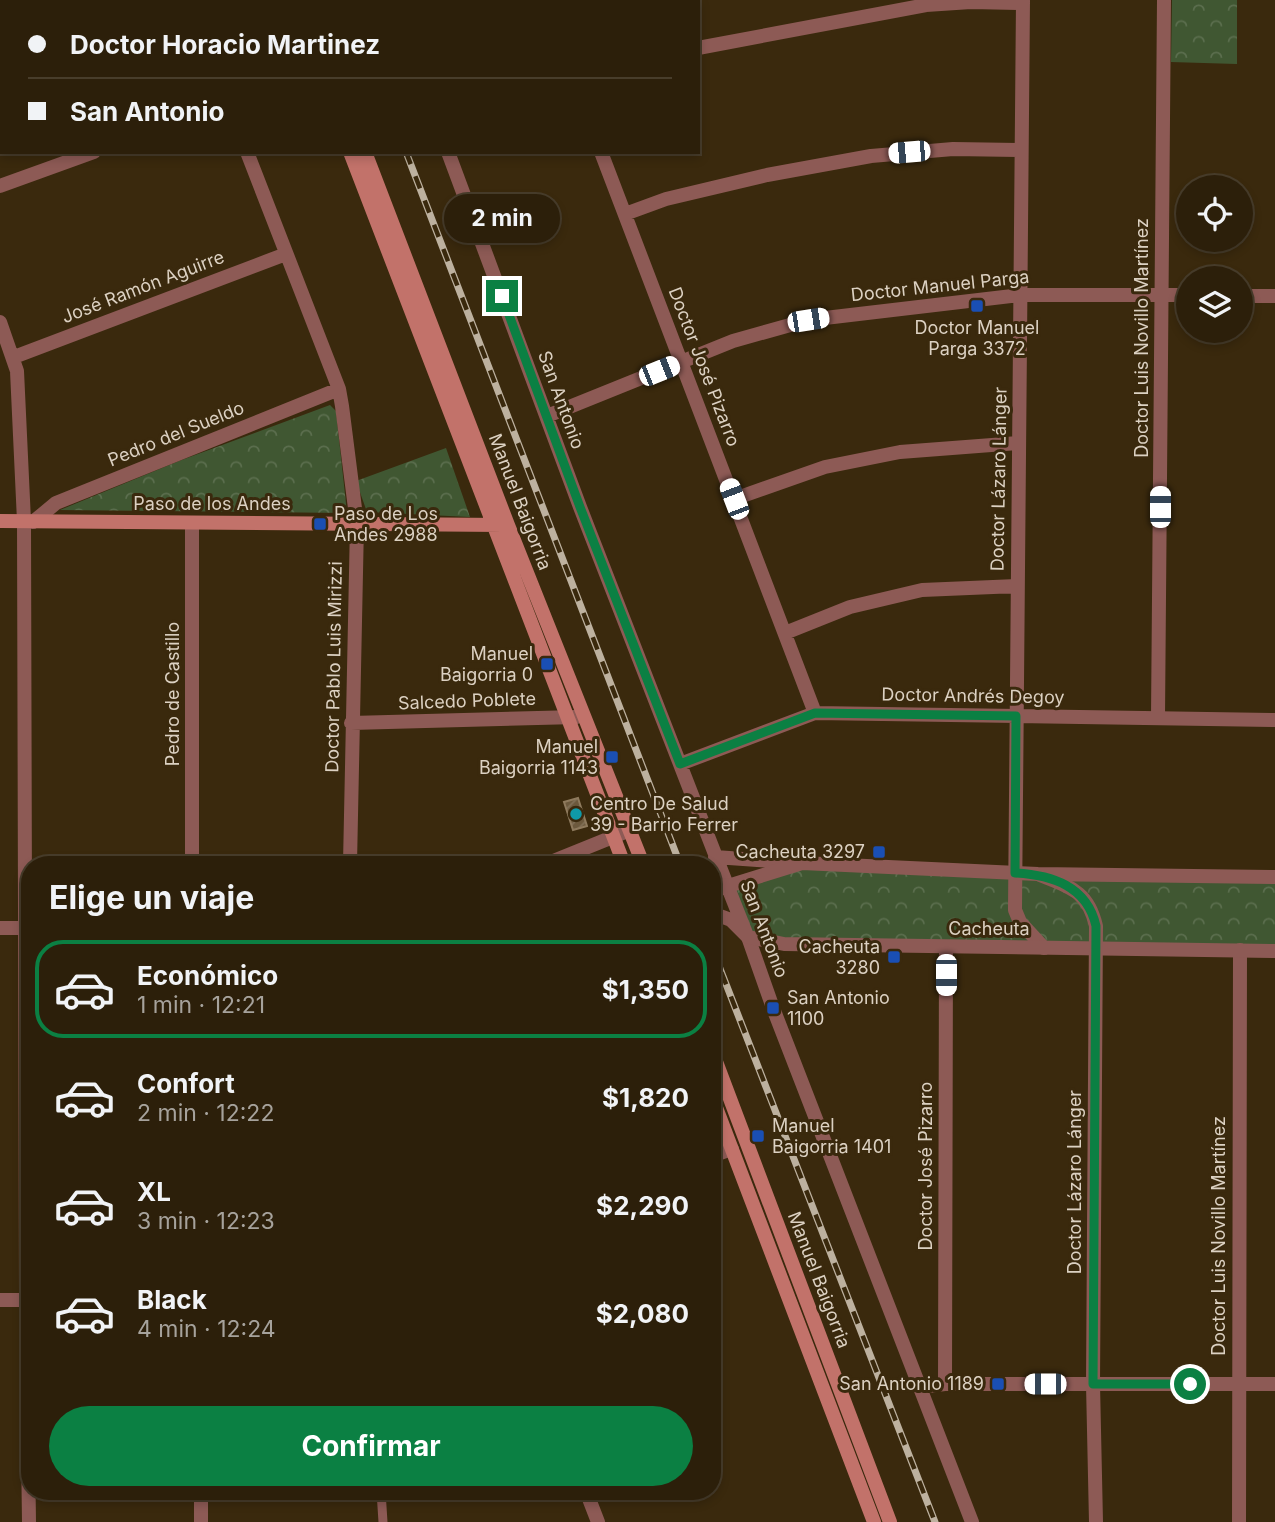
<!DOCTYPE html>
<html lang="es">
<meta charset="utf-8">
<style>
body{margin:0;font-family:Inter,sans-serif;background:#382c18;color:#f1f3f6;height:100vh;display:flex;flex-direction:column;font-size:26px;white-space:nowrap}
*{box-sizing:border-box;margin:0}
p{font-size:23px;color:#a6a29c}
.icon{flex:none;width:38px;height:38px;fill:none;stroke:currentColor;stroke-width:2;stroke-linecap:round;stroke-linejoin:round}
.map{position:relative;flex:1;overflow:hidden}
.details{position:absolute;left:21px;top:856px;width:700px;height:644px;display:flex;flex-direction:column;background:#2c1f0a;border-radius:28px;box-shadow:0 4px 10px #0003,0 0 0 2px #483d2b}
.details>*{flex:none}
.top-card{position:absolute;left:0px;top:0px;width:700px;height:154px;box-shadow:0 4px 10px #0003,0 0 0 2px #483d2b;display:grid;align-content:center;height:154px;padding:0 28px;background:#2c1f0a}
.tools{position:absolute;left:1176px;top:175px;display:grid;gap:14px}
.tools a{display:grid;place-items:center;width:77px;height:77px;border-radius:50%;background:#2c1f0a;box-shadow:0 4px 10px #0003,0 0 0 2px #483d2b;font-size:35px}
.end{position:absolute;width:32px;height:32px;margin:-16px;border:9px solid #0b8043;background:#fff;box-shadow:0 0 0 4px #fff}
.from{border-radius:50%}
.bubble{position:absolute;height:49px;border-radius:24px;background:#2c1f0a;box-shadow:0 4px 10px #0003,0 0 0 2px #483d2b;font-size:23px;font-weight:700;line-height:49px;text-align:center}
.car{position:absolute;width:21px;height:42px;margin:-21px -10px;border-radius:9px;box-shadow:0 0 5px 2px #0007;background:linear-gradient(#fff 24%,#345 0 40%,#fff 0 76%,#345 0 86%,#fff 0)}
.top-card b{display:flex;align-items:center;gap:24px;height:66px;font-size:26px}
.top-card b+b{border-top:2px solid #483d2b}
.top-card i{width:18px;height:18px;background:#f1f3f6}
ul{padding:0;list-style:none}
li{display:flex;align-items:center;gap:21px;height:98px;margin:0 14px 10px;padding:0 14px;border:4px solid transparent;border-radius:28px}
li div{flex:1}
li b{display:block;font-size:26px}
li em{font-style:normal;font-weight:700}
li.selected{border-color:#0b8043}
li>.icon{width:63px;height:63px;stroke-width:1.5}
h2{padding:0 28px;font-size:32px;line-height:84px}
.action{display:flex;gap:14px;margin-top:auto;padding:14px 28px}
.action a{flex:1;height:80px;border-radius:42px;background:#0b8043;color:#fff;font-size:28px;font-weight:700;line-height:80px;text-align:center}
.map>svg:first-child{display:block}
.park{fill:url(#park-crowns)}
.building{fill:url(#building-hatch);stroke:#8e7a5d;stroke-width:2}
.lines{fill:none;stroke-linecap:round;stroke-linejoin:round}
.service{stroke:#8d5a55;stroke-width:9}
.minor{stroke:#8d5a55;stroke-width:14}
.tertiary{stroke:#8d5a55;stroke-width:14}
.secondary{stroke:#c2726a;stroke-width:14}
.rail-casing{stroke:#bdb19f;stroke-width:7}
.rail{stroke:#3a290d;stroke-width:4.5;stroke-dasharray:13;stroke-linecap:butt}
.route{stroke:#0b8043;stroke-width:9}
.transit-dot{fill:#1a4fb4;stroke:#3a290d;stroke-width:2.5}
.culture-dot{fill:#0f9aa8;stroke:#3a290d;stroke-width:2.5}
.labels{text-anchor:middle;stroke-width:6;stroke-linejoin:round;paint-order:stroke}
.street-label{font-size:18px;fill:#dcd1c2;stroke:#3a290d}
.poi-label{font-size:18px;fill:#dcd1c2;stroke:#3a290d;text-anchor:end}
</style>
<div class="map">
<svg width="1275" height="1522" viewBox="0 0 1275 1522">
<defs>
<pattern id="park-crowns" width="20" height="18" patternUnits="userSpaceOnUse" patternTransform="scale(1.75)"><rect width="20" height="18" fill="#405732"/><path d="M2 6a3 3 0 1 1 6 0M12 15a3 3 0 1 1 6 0" fill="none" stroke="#5b6e4e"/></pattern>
<pattern id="building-hatch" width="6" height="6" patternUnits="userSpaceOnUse" patternTransform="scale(1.75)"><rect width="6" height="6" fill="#6c593d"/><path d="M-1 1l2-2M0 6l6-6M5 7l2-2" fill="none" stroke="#807057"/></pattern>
</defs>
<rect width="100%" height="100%" fill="#3a290d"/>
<!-- park -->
<path class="park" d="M1172 0H1237V64L1171 62Z
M330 405 336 411 347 513 60 510 179 461Z
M446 448 470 517 367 512 356 481Z
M785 867 1275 877V951L748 937 727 885Z"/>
<!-- building -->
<path class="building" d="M578 798 587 826 573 830 564 802Z"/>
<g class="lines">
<!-- service -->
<path class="service" d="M381 1491 383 1522"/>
<!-- minor -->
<path class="minor" d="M187 0 188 2
M392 0V2
M544 0V2
M1023 0 1015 910 1020 922 1044 948
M66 2 71 0
M0 26H2
M698 48 926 5 971 2 1023 3
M247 152 339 389 342 406 357 524 350 864
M448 152 580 507 727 885
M601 152 815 713
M0 186 94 152
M625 214 666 199 767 175 871 156 953 149 1021 150
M1241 296H1275
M0 322 17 371 24 521 26 1300 29 1522
M14 357 286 254
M547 416 733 341 808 320 1020 295H1188
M734 499 825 467 900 452 1019 443
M33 522 56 503 339 389
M785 633 850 607 922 590 1017 586
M1158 718 1164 0
M351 723 577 717
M680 764 815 713 1275 720
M715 857 801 863
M192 864V523
M546 864 630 830
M1040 875C1070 887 1088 891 1096 926L1093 1384 1096 1522
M0 928H30
M748 937 773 1008 972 1522
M712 1156 732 1149
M0 1300H30
M945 1384 946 948
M920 1387 945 1384H1275
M201 1491V1522
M586 1491 598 1522
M1239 1522 1240 950"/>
<!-- tertiary -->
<path class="tertiary" d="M727 885 746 933
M712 891 802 863 1038 874 1275 877
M712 913 731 920 748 937 784 944 1275 951"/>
<!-- secondary -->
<path class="secondary" d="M292 0V2
M306 0 307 2
M350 152 624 864
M365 152 508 525 643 864
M0 521 503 525
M712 1051 890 1522
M712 1097 874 1522"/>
<defs>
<path id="rail" d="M348 0V2
M406 152 680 864
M712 948 935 1522"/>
</defs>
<!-- rail casing -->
<use href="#rail" class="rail-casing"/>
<!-- rail -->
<use href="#rail" class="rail"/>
</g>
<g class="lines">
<!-- route -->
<path class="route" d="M502 296 580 507 680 764 815 713 1016 716 1015 873C1052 875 1087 886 1096 926L1093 1384H1190"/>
</g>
<!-- markers -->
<g class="transit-dot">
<rect x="970" y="299" width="14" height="14" rx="3.5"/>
<rect x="313" y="517" width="14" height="14" rx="3.5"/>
<rect x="540" y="657" width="14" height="14" rx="3.5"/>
<rect x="605" y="750" width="14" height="14" rx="3.5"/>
<rect x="872" y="845" width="14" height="14" rx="3.5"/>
<rect x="887" y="950" width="14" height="14" rx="3.5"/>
<rect x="766" y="1001" width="14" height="14" rx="3.5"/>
<rect x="751" y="1129" width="14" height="14" rx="3.5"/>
<rect x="991" y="1377" width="14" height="14" rx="3.5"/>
</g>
<circle class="culture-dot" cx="576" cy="814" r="7"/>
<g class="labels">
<!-- street labels -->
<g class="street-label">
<text transform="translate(940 286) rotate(-6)" y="6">Doctor Manuel Parga</text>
<text transform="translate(143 287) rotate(-21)" y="6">José Ramón Aguirre</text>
<text transform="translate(1142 338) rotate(-90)" y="6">Doctor Luis Novillo Martínez</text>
<text transform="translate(704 367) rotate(69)" y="6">Doctor José Pizarro</text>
<text transform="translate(561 400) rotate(70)" y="6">San Antonio</text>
<text transform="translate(176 434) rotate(-22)" y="6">Pedro del Sueldo</text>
<text transform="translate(999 479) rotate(-89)" y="6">Doctor Lázaro Lánger</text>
<text transform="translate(520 502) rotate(69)" y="6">Manuel Baigorria</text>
<text x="212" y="510">Paso de los Andes</text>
<text transform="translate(334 667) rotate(-89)" y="6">Doctor Pablo Luis Mirizzi</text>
<text transform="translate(173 694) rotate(-90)" y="6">Pedro de Castillo</text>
<text transform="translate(973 696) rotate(1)" y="6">Doctor Andrés Degoy</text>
<text transform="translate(467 701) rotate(-2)" y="6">Salcedo Poblete</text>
<text transform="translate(764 929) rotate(69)" y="6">San Antonio</text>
<text x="989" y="935">Cacheuta</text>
<text transform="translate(926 1166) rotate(-90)" y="6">Doctor José Pizarro</text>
<text transform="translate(1075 1182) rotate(-90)" y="6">Doctor Lázaro Lánger</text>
<text transform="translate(1219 1236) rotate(-90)" y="6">Doctor Luis Novillo Martínez</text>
<text transform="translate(819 1280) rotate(69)" y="6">Manuel Baigorria</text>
</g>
<!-- poi labels -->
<g class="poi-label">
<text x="977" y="334" text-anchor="middle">Doctor Manuel<tspan x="977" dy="21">Parga 3372</tspan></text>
<text x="334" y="520" text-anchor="start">Paso de Los<tspan x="334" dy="21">Andes 2988</tspan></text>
<text x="533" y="660">Manuel<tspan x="533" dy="21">Baigorria 0</tspan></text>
<text x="598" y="753">Manuel<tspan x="598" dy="21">Baigorria 1143</tspan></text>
<text x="590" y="810" text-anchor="start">Centro De Salud<tspan x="590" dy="21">39 - Barrio Ferrer</tspan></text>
<text x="865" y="858">Cacheuta 3297</text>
<text x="880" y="953">Cacheuta<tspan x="880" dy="21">3280</tspan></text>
<text x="787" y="1004" text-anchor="start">San Antonio<tspan x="787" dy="21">1100</tspan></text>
<text x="772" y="1132" text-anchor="start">Manuel<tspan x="772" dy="21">Baigorria 1401</tspan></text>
<text x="984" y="1390">San Antonio 1189</text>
</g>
</g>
</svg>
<div class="tools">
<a><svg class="icon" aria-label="locate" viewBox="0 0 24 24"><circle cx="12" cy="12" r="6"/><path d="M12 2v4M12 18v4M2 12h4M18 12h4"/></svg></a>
<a><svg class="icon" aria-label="layers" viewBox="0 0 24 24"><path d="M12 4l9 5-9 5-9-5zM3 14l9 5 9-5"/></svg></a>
</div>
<i class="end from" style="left:1190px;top:1384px"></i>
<i class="end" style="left:502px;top:296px"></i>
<div class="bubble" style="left:444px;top:194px;width:116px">2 min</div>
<i class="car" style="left:909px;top:152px;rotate:265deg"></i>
<i class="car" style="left:808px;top:320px;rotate:81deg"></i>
<i class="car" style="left:659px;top:371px;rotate:68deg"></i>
<i class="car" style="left:734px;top:499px;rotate:339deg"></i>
<i class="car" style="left:1160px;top:507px;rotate:0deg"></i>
<i class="car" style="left:946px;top:975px;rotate:180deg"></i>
<i class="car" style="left:1045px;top:1384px;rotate:270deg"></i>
<div class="top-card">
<b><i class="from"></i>Doctor Horacio Martinez</b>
<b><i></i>San Antonio</b>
</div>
<section class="details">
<h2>Elige un viaje</h2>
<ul>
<li class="selected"><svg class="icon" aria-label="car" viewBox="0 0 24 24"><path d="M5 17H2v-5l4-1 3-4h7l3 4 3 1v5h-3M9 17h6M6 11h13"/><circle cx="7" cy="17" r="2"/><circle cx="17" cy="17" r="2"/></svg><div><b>Económico</b><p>1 min · 12:21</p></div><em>$1,350</em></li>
<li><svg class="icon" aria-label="car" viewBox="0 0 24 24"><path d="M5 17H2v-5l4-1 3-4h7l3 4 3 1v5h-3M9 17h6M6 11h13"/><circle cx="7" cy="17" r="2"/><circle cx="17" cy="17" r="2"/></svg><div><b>Confort</b><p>2 min · 12:22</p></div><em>$1,820</em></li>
<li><svg class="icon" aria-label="car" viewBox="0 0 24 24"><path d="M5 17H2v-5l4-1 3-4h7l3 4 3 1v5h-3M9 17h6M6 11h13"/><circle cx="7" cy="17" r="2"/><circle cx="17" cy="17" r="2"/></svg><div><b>XL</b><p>3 min · 12:23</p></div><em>$2,290</em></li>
<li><svg class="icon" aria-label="car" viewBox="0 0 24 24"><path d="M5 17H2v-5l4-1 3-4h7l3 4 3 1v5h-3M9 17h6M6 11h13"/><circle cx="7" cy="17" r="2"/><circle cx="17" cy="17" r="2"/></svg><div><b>Black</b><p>4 min · 12:24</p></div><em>$2,080</em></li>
</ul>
<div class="action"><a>Confirmar</a></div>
</section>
</div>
